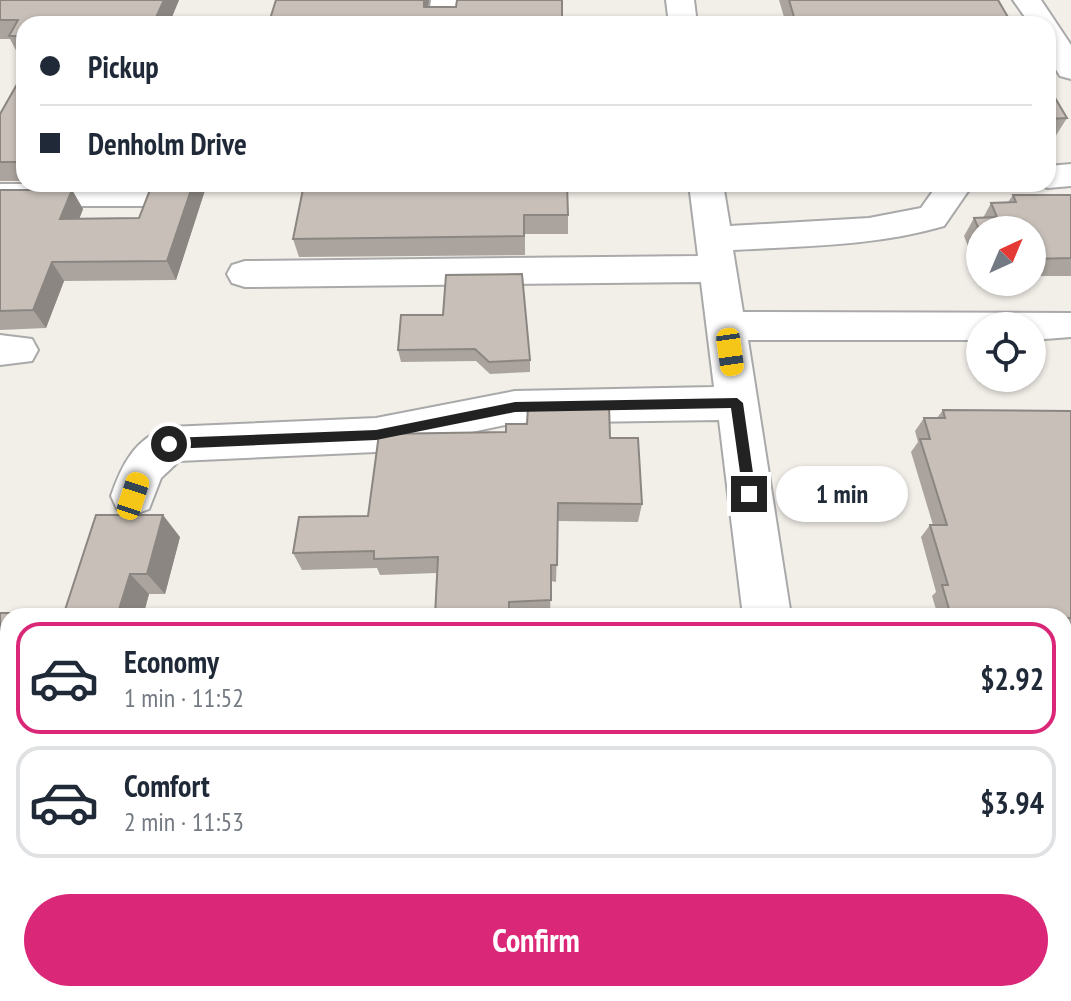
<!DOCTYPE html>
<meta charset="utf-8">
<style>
body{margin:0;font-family:"PT Sans Narrow",sans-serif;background:#f6f6f7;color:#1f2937;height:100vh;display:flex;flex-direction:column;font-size:30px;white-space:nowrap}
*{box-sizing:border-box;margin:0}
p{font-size:26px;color:#747a83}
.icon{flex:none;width:44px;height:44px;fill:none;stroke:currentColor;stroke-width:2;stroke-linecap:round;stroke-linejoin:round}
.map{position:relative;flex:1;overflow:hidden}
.details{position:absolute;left:0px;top:608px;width:1072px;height:394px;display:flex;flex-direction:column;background:#fff;border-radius:24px 24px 0 0;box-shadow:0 2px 6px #0004}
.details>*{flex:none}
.banner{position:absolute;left:16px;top:16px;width:1040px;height:176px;border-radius:24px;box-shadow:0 2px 6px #0004;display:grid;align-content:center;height:176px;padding:0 24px;background:#fff}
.needle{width:52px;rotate:44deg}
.buttons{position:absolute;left:966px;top:216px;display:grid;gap:16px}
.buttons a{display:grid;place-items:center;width:80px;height:80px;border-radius:50%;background:#fff;box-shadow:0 2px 6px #0004;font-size:40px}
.end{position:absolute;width:36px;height:36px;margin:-18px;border:10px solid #222;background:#fff;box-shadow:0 0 0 4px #fff}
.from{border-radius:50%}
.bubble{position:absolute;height:56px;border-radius:28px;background:#fff;box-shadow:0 2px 6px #0004;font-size:26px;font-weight:700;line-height:56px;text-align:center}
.car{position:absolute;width:24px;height:48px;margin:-24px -12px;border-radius:10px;box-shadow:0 0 6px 2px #0007;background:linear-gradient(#f5c518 24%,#345 0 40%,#f5c518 0 76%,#345 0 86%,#f5c518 0)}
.banner b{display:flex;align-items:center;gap:28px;height:76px;font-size:30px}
.banner b+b{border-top:2px solid #e0e1e3}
.banner i{width:20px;height:20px;background:#1f2937}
ul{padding:14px 0 0;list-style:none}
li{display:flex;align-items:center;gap:24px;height:112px;margin:0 16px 12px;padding:0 8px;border:4px solid #e0e1e3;border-radius:24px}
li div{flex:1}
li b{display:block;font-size:30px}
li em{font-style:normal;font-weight:700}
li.on{border-color:#db2777}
li>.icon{width:72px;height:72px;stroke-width:1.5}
.cta{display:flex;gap:16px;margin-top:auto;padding:16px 24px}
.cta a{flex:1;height:92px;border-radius:48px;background:#db2777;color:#fff;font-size:32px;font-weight:700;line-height:92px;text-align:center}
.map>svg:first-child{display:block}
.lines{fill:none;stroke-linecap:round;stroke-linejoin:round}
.minor-casing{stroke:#a9a9a9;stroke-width:4}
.minor{fill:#fff;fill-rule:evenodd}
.wall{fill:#aba49e}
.shaded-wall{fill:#8b8681}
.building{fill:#c7bfb8;stroke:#8b8681;stroke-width:2}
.route{fill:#222}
</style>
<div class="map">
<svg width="1071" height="1001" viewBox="0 0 1071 1001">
<rect width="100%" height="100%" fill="#f2efe9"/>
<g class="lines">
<defs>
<path id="minor" d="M431 0H459L456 24H428Z
M666 0H694L697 24H669Z
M1013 0H1041L1071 45V79L1060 76 1048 56V24H1030Z
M1071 164V186L1048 188 1036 184H1048V166Z
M0 184H164L174 187 179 195 174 203 162 206H0Z
M689 184H723L730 226 869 218 921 208 938 184H973L944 226C876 246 804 246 733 250L743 312 1071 313V337L1032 340V326H980V340H748L791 616H743L719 420 515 423 376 452 179 461 161 478 149 509 133 515 117 509 111 496C122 464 135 438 169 427L376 418 515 391 714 387 701 282 245 287 232 283 227 274 232 265 245 261 698 256Z
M0 335 32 339 38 350 32 361 0 365Z
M790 994H850L851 1001H791Z"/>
</defs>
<!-- minor casing -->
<use href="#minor" class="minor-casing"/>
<!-- minor -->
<use href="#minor" class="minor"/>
</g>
<!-- wall -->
<path class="wall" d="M0 0H179L169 24H24V56H19L10 39H0Z
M429 0 428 7H456L562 0V24H249L270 19Z
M779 0H998L1012 24H786Z
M24 72V181H0V114Z
M1048 86 1067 118 1055 137H1048Z
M168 184H211H207L176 280 64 281 46 328 0 330V190H72L83 209 79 219 139 218Z
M304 184 568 215V234H525V255L299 257 293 239Z
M1013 195H1071V276H1032V230H980V277L964 236 974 218H983L991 203 1008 202Z
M401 315 530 360V372L490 374 476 361 401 362 398 350Z
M943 410 1071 411V628H1064V616H938L932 596 936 592 921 537 930 525H933L911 452 918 442 915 431 924 418H937Z
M610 438 642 504 638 522 558 521 556 582 551 581 550 615 435 616 437 573 380 575 377 568 302 570 293 553 368 516Z
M180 537 165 594H149L143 616H8V694H0V613H64Z
M971 994H1064L1071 1001H973Z"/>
<!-- shaded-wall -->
<path class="shaded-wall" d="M164 0H179L169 24H153Z
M424 0H429L426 24 424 7Z
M193 184H207L176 280 167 261Z
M72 190 83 209 72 238 60 219Z
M52 262 64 281 46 328 33 310Z
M163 515 180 537 165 594 147 574Z
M130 574 149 594 143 616H117Z
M50 994H72L70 1001H48Z"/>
<!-- building -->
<path class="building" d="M0 0H164L153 24H24V36H9L18 20H0Z
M276 0H424V7H456L457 0H562V21L496 20 495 24H249L251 18 270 19Z
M789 0H998L1012 24H796Z
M24 72V162H0V114Z
M1048 86 1067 118 1048 119Z
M168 184H193L167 261 52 262 33 310 0 311V190H72L60 219 139 218 150 190 166 187Z
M304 184H567L568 215H524V236L293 239Z
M1013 195H1071V258L1032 259V230H980V232L974 218 997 217 991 203 1016 202Z
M522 274 530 360 489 362 475 349 398 350 401 315H443L446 275Z
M609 405 610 438H638L642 504 558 503 557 565H551V600L509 602V616H435L438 557 374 559V551L293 553 299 517 368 516 379 434 506 432V424H527L528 406Z
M943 410 1071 411V618H1064V616H951L942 585H948L930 525H947L920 439H930L924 418H945Z
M96 515H163L147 574H130L117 616H8V674L7 678H0V613H64Z
M1064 733 1071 755V1001H988L986 994H1064Z
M8 920V994H50L48 1001H0V947Z
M556 994H668V1001H432V1000H448V995L556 996Z"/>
<!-- route -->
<path class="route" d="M737 398 743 403 756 494 749 500 743 494 731 408 515 412 376 440 169 449 162 444 169 438 376 430 515 402Z"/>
</svg>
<div class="buttons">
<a><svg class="needle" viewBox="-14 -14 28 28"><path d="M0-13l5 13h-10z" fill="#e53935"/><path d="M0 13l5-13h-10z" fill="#747a83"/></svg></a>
<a><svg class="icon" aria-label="locate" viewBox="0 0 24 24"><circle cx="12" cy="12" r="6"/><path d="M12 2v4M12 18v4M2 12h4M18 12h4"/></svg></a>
</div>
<i class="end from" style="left:169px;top:444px"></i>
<i class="end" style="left:749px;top:494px"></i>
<div class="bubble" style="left:776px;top:466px;width:132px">1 min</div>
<i class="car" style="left:730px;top:352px;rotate:172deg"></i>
<i class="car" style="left:133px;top:496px;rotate:18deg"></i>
<div class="banner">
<b><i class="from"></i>Pickup</b>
<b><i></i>Denholm Drive</b>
</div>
<section class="details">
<ul>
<li class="on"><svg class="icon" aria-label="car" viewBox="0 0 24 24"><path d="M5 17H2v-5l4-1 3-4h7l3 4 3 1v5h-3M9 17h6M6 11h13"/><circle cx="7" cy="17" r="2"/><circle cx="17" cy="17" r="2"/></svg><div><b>Economy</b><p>1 min · 11:52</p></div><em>$2.92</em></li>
<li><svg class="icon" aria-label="car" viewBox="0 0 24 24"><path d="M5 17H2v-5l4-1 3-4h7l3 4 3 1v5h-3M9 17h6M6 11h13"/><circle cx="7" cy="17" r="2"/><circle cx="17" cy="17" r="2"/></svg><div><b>Comfort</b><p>2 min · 11:53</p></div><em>$3.94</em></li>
</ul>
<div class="cta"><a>Confirm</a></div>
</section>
</div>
